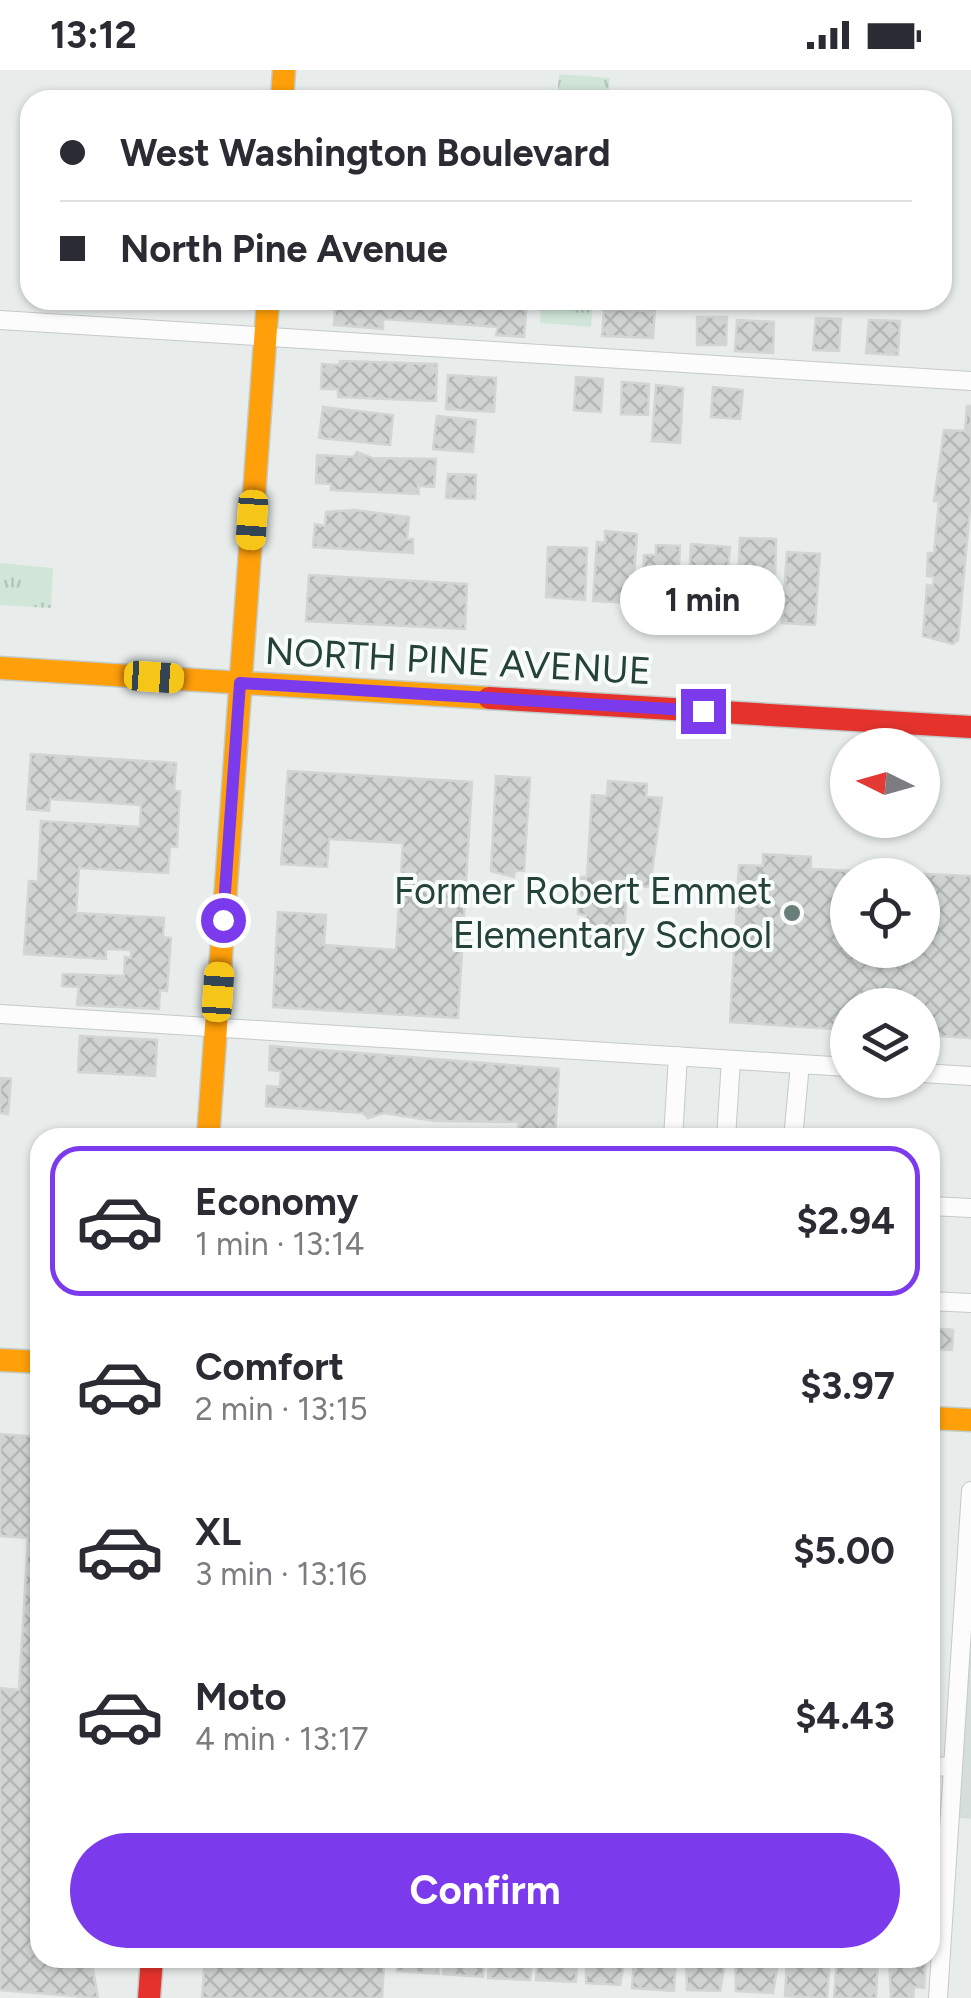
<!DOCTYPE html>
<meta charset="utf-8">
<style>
body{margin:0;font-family:Figtree,sans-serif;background:#f7f7f7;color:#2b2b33;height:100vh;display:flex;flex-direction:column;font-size:38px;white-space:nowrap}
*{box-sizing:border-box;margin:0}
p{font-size:32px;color:#7c7c81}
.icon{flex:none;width:55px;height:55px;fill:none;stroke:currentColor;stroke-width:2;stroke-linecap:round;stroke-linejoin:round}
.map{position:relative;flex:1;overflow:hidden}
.panel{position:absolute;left:30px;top:1058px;width:910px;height:840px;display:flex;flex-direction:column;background:#fff;border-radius:30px;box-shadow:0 2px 8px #0004}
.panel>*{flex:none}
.hud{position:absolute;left:20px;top:20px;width:932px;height:220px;border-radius:30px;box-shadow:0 2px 8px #0004;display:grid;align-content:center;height:220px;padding:0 40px;background:#fff}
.needle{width:65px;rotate:275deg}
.buttons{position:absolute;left:830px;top:658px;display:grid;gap:20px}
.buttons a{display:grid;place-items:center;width:110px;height:110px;border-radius:50%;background:#fff;box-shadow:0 2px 8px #0004;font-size:50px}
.end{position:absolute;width:45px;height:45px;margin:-22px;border:12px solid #7c3aed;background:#fff;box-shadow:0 0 0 5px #fff}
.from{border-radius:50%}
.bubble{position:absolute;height:70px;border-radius:35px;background:#fff;box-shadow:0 2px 8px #0004;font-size:32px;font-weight:700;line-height:70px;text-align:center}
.car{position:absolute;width:30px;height:60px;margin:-30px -15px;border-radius:12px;box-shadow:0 0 8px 2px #0007;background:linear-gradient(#f5c518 24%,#345 0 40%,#f5c518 0 76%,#345 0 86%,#f5c518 0)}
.hud b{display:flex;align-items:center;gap:35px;height:95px;font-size:38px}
.hud b+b{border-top:2px solid #e1e1e2}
.hud i{width:25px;height:25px;background:#2b2b33}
ul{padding:18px 0 0;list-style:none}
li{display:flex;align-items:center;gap:30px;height:150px;margin:0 20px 15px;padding:0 20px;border:5px solid transparent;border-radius:30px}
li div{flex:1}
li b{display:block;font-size:38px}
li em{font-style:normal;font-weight:700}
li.on{border-color:#7c3aed}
li>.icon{width:90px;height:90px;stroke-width:1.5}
.action{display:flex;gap:20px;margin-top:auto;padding:20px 40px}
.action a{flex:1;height:115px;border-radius:60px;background:#7c3aed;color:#fff;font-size:40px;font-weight:700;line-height:115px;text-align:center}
.status{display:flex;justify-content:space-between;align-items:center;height:70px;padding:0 50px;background:#fff;direction:ltr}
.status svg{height:28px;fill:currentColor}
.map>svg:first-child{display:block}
.built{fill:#d6dedb}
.grass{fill:url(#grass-tufts)}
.building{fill:url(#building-cross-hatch);stroke:#d1d6d4;stroke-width:2.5;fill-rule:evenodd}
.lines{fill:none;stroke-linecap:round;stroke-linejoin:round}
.lane-casing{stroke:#c5cac8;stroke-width:20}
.slow-casing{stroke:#c3cbc8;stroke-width:25}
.jam-casing{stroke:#c3cbc8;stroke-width:25}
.lane{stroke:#fcfcfc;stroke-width:18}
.slow{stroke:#ff9f0a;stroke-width:22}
.jam{stroke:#e5322d;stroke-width:22}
.route{stroke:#7c3aed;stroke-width:12}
.poi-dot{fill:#697e78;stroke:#f7fbf9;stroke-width:4}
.labels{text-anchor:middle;stroke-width:8;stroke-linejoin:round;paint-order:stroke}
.street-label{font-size:38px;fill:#24423a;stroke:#f7fbf9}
.poi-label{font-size:38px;fill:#24423a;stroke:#f7fbf9;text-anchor:end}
</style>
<div class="status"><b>13:12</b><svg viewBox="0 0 49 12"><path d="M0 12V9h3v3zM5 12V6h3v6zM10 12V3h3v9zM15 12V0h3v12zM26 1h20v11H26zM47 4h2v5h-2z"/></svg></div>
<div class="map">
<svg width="971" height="1928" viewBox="0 0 971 1928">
<defs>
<pattern id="grass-tufts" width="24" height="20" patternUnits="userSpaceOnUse" patternTransform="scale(2.5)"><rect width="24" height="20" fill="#d1e6d8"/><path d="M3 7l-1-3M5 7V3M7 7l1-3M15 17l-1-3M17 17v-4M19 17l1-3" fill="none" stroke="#b3c6ba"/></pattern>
<pattern id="building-cross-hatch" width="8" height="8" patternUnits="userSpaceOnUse" patternTransform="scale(2.5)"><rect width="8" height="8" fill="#cfd4d2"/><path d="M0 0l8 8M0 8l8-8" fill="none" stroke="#b2b7b5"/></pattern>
</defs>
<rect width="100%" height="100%" fill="#e8edeb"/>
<!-- built -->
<path class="built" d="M971 1500V1749L952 1747Z"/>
<!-- grass -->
<path class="grass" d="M559 4 610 8 608 30H557Z
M541 230H593L591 257 540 253Z
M0 493 53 498 51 538 0 535Z"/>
<!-- building -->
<path class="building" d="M326 230H527L524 267 496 265 498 257 383 249V259L334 255 335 239 325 238Z
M604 239 655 241 653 268 602 266Z
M697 247H727L726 275H697Z
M816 248 841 249 839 281 813 280Z
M737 250 774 252 773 283 735 281Z
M869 250 900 251 898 285 866 283Z
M340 291 437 294 436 331 338 327V319H321L322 294 339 295Z
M448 305 496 308 494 342 446 339Z
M576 307 603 309 601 342 574 340Z
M622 312 649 314 648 345 621 344Z
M656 315 683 318 680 373 652 371Z
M713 317 743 320 740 349 711 347Z
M967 336H971V427L958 570 953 574 923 566 927 515 933 516 934 507 927 506 928 483H934L939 432 934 431 944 360 965 361Z
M323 337 393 345 390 375 319 368Z
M437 346 476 350 473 382 433 379Z
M357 382 372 388 436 389 434 417 418 416 419 424 331 420V414L316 413 317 385 353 387Z
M448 404 476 405 475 429 446 428Z
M355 440 409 447 407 470 413 469V483L313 477 315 454 325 456 326 442Z
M605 461 637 464 632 533 593 531 597 472 605 473Z
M740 468 776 469 774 550 768 553 756 552 752 545 736 544Z
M691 474 730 477 723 552 687 548Z
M656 475 680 476 677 535 642 533 644 485H656Z
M548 477 587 478 585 530 546 527Z
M787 482 820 484 815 555 782 553Z
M309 505 467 514 465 559 306 551Z
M31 684 176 693 174 721H180L177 777 170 776 168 803 79 798 76 843 164 848 163 867 171 868 167 921 160 920 159 939 77 935 79 917 62 916 63 904 124 906 125 887 131 888V880L106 879V889L24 884 29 811 38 812 41 751 140 757 141 735 50 729 49 741 27 739Z
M288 701 472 712 458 948 273 937 278 842 326 845 324 875 396 880 403 773 329 769 327 797 281 794Z
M496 706 530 708 524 801H515L514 807 491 801Z
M608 711 647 714 646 727 662 728 650 817 609 815V832L626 833 623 879 584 877 586 845 578 844 580 807H587L592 725 607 726Z
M763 784 811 787V799L971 806V968L922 965V935H848V960L730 952 739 795 763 796ZM848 805H922V880H848Z
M80 966 157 970 155 1006 78 1002Z
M270 976 559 999 555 1068H518L519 1052 435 1051 384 1043 368 1048 363 1043 266 1036 267 1016 280 1017 281 1001 269 1000Z
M0 1008 11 1009 8 1044 0 1043Z
M581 1060 638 1063V1068H581Z
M930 1258 953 1260 952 1280 930 1279Z
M0 1364 40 1367V1888H91L98 1928 0 1920V1618L19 1620 28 1468 0 1466Z
M205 1888 346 1891V1888H377V1894H384L382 1928H202Z
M397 1888H439V1904L397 1901Z
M444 1888H484L483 1907 443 1904Z
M489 1888H532L530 1910 488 1908Z
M538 1888H577L576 1912 536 1910Z
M586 1888H625L620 1915 586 1913Z
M634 1888H676L674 1921 632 1918Z
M686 1888H726L720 1921 687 1920Z
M735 1888H779L773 1923 736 1921Z
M787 1888H830L827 1928 785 1926Z
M837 1888H878L876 1928H834Z
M889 1888H926L924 1918 914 1917 913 1928H891Z"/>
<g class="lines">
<defs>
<path id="lane" d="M0 250 971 311
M0 944 848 997
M922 1003 971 1006
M673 1068 678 986
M726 1068 731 990
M793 1068 800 994
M930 1136 971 1138
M930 1231 971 1233
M930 1696 953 1697
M938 1928 971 1421"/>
<path id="slow" d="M282 30 284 0
M0 598 489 628
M208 1068 268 230
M0 1290 40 1292
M930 1348 971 1350"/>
<path id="jam" d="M489 628 971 657
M149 1928 152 1888"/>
</defs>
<!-- lane casing -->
<use href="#lane" class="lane-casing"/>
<!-- slow casing -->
<use href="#slow" class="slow-casing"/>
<!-- jam casing -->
<use href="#jam" class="jam-casing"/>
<!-- lane -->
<use href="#lane" class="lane"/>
<!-- slow -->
<use href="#slow" class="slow"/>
<!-- jam -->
<use href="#jam" class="jam"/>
</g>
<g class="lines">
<!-- route -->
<path class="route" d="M223 850 240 613 703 641"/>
</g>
<!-- markers -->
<circle class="poi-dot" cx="792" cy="843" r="10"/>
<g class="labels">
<!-- street labels -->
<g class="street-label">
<text transform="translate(458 591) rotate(3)" y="13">NORTH PINE AVENUE</text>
</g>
<!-- poi labels -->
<g class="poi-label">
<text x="772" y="834">Former Robert Emmet<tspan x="772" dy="44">Elementary School</tspan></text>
</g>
</g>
</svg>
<div class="buttons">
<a><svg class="needle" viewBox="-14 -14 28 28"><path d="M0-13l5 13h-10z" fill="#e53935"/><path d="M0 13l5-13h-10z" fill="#7c7c81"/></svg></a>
<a><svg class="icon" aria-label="locate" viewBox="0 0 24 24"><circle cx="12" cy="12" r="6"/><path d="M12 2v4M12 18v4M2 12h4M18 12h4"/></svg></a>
<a><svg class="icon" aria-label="layers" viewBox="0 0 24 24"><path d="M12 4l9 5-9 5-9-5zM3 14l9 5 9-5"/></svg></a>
</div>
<i class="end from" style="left:223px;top:850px"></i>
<i class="end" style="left:703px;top:641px"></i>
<div class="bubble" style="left:620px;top:495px;width:165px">1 min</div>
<i class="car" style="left:252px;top:450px;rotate:184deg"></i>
<i class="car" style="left:154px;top:607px;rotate:94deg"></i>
<i class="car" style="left:218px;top:922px;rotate:4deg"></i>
<div class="hud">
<b><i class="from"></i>West Washington Boulevard</b>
<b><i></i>North Pine Avenue</b>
</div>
<section class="panel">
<ul>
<li class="on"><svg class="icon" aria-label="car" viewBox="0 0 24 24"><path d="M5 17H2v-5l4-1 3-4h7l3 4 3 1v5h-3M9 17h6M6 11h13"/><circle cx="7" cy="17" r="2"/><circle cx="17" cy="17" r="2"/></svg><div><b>Economy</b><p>1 min · 13:14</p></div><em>$2.94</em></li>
<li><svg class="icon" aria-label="car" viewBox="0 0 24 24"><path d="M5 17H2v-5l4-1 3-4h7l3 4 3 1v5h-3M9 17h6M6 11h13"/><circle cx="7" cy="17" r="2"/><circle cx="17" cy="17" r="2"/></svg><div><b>Comfort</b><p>2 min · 13:15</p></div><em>$3.97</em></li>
<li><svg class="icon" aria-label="car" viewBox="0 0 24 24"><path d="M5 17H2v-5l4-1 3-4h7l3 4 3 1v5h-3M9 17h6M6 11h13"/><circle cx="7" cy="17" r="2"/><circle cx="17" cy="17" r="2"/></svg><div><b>XL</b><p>3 min · 13:16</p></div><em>$5.00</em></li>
<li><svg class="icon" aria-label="car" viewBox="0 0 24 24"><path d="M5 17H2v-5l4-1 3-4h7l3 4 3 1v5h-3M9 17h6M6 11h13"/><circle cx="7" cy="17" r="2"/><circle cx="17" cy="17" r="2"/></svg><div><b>Moto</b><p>4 min · 13:17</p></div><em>$4.43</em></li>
</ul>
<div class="action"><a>Confirm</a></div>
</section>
</div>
